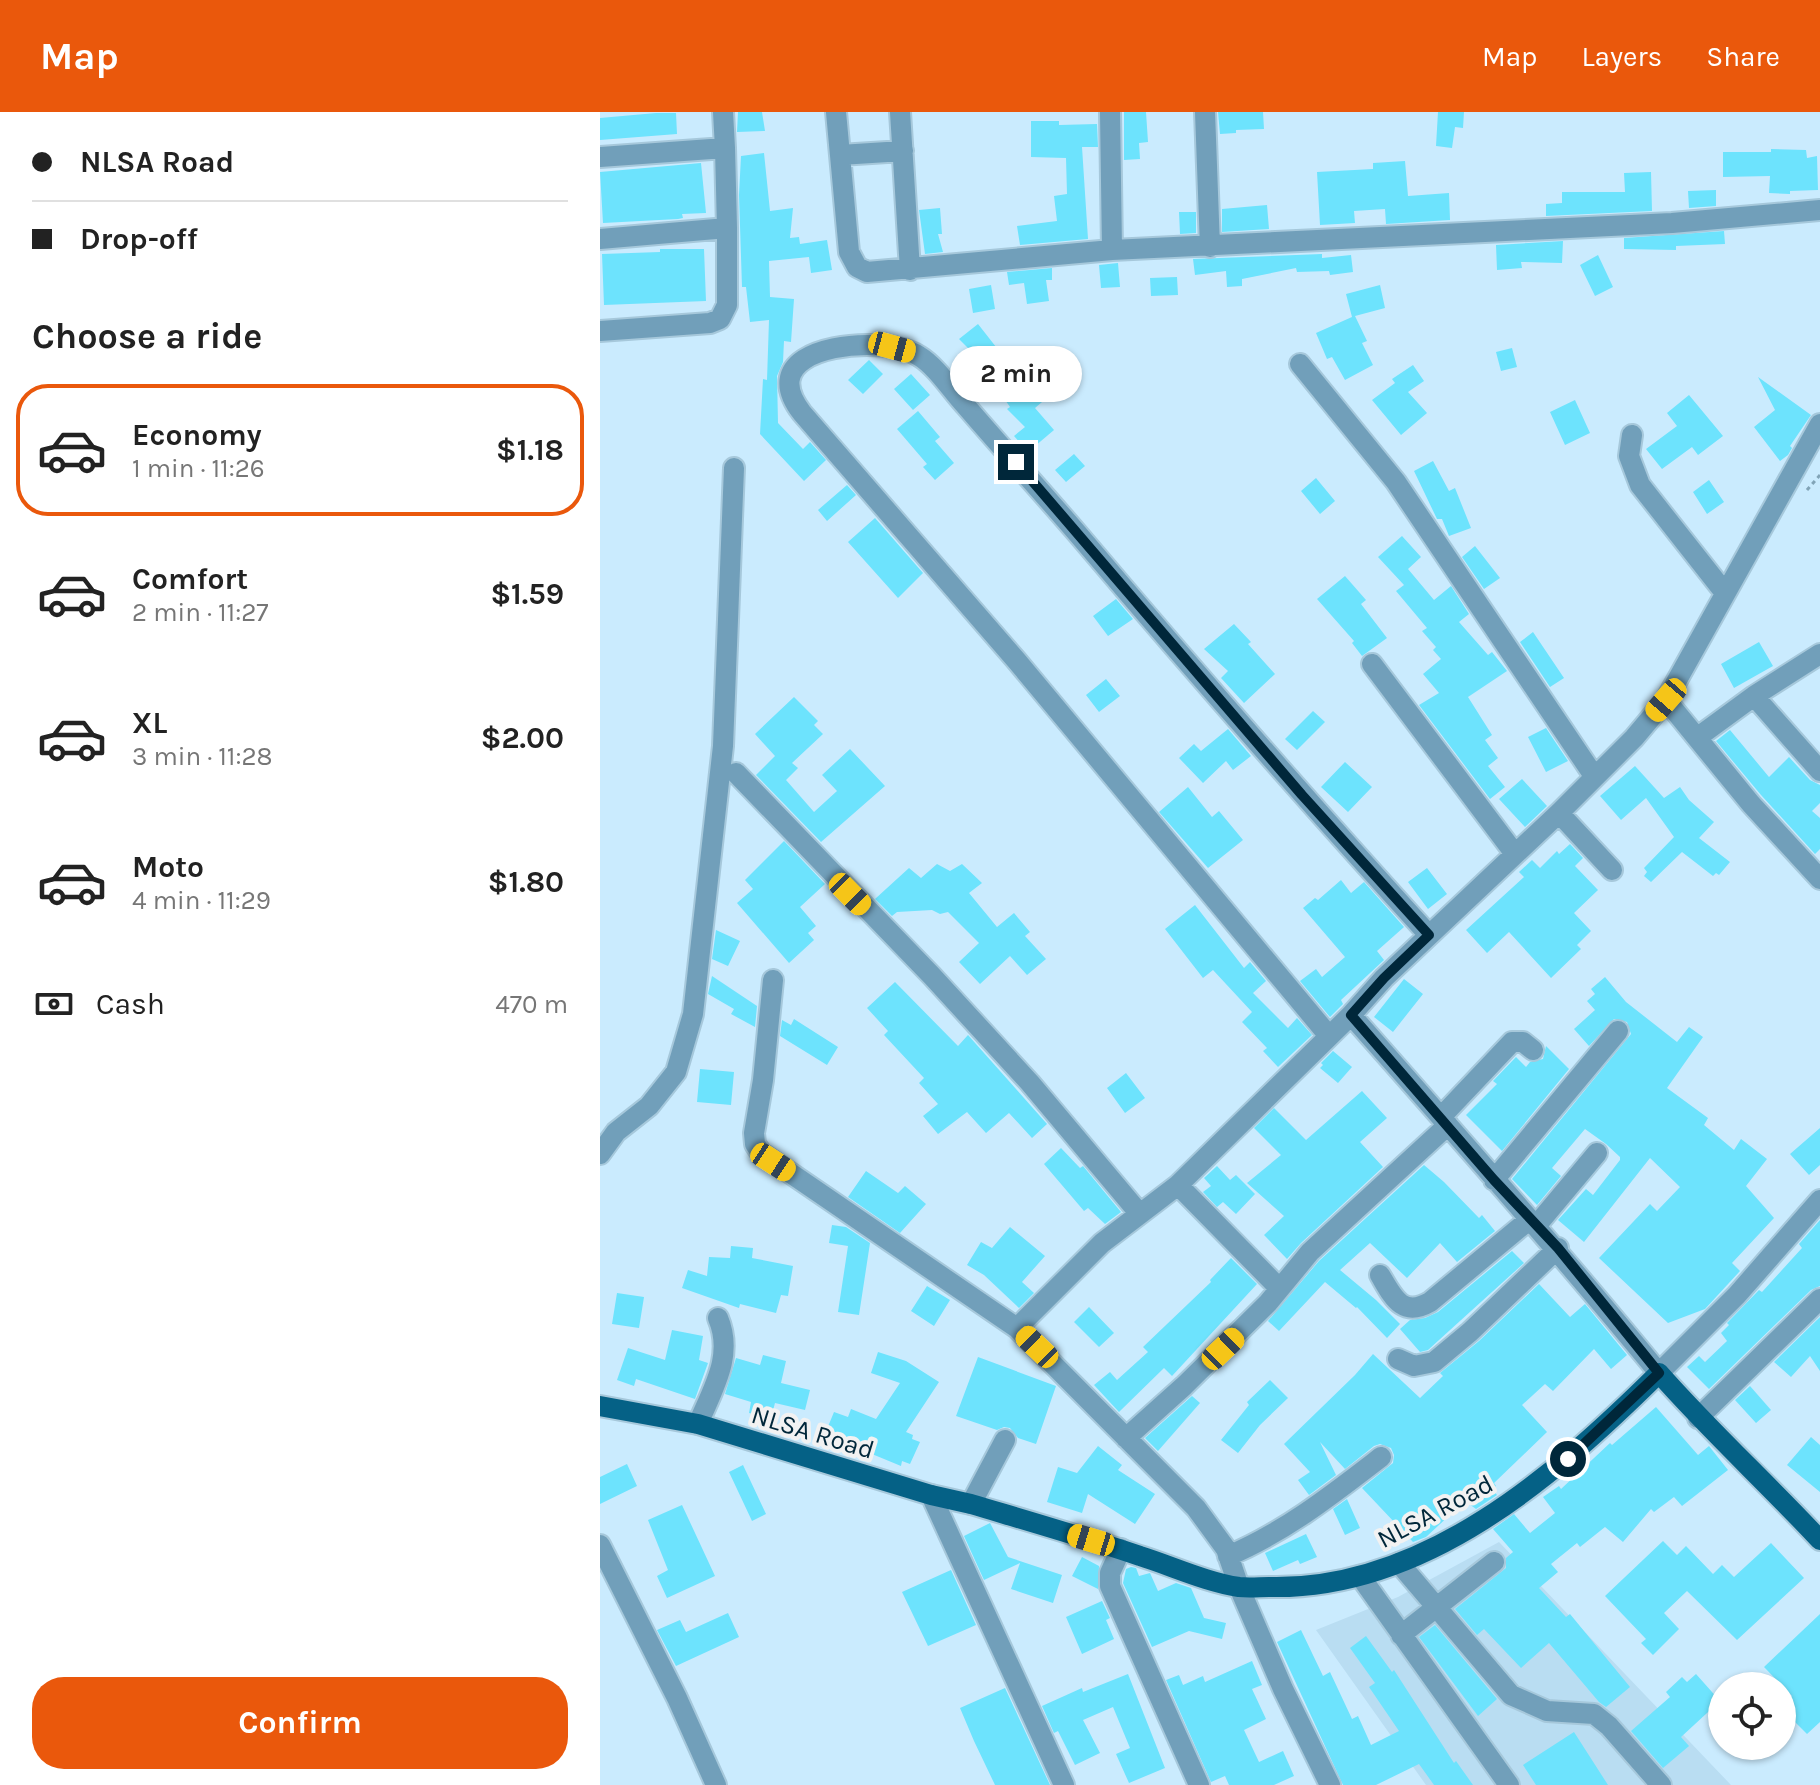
<!DOCTYPE html>
<meta charset="utf-8">
<style>
body{margin:0;font-family:Karla,sans-serif;background:#f6f6f6;color:#222;height:100vh;display:flex;flex-direction:column;font-size:30px;white-space:nowrap}
*{box-sizing:border-box;margin:0}
p{font-size:26px;color:#767676}
.icon{flex:none;width:44px;height:44px;fill:none;stroke:currentColor;stroke-width:2;stroke-linecap:round;stroke-linejoin:round}
.map{position:relative;flex:1;overflow:hidden}
.panel{display:flex;flex-direction:column;background:#fff;width:600px}
.panel>*{flex:none}
.hud{display:grid;align-content:center;height:176px;padding:0 32px;background:#fff}
.buttons{position:absolute;left:1108px;top:1560px;display:grid;gap:16px}
.buttons a{display:grid;place-items:center;width:88px;height:88px;border-radius:50%;background:#fff;box-shadow:0 2px 6px #0004;font-size:40px}
.end{position:absolute;width:36px;height:36px;margin:-18px;border:10px solid #00273a;background:#fff;box-shadow:0 0 0 4px #fff}
.from{border-radius:50%}
.bubble{position:absolute;height:56px;border-radius:28px;background:#fff;box-shadow:0 2px 6px #0004;font-size:26px;font-weight:700;line-height:56px;text-align:center}
.car{position:absolute;width:24px;height:48px;margin:-24px -12px;border-radius:10px;box-shadow:0 0 6px 2px #0007;background:linear-gradient(#f5c518 24%,#345 0 40%,#f5c518 0 76%,#345 0 86%,#f5c518 0)}
.hud b{display:flex;align-items:center;gap:28px;height:76px;font-size:30px}
.hud b+b{border-top:2px solid #e0e0e0}
.hud i{width:20px;height:20px;background:#222}
ul{padding:0;list-style:none}
li{display:flex;align-items:center;gap:24px;height:132px;margin:0 16px 12px;padding:0 16px;border:4px solid transparent;border-radius:32px}
li div{flex:1}
li b{display:block;font-size:30px}
li em{font-style:normal;font-weight:700}
li.selected{border-color:#ea580c}
li>.icon{width:72px;height:72px;stroke-width:1.5}
h2{padding:0 32px;font-size:36px;line-height:96px}
.pay{display:flex;align-items:center;gap:20px;height:88px;padding:0 32px;font-size:30px}
.pay p{margin-inline-start:auto}
.button{display:flex;gap:16px;margin-top:auto;padding:16px 32px}
.button a{flex:1;height:92px;border-radius:32px;background:#ea580c;color:#fff;font-size:32px;font-weight:700;line-height:92px;text-align:center}
header{display:flex;align-items:center;gap:48px;box-sizing:border-box;height:112px;padding:0 40px;background:#ea580c;color:#fff}
header strong{font-size:38px}
nav{display:flex;gap:44px;margin-inline-start:auto;font-size:28px}
main{display:flex;flex:1;min-height:0}
.map>svg:first-child{display:block}
.built{fill:#b9ddf2}
.building{fill:#6de3fd}
.lines{fill:none;stroke-linecap:round;stroke-linejoin:round}
.minor-casing{stroke:#a6c8db;stroke-width:24}
.major-casing{stroke:#a6c8db;stroke-width:24}
.path{stroke:#81a4b7;stroke-width:3;stroke-dasharray:4 4;stroke-linecap:butt}
.minor{stroke:#719fba;stroke-width:20}
.major{stroke:#056186;stroke-width:20}
.route{stroke:#00273a;stroke-width:10}
.labels{text-anchor:middle;stroke-width:8;stroke-linejoin:round;paint-order:stroke}
.street-label{font-size:26px;fill:#00273a;stroke:#f2f2f2}
</style>
<header>
<strong>Map</strong>
<nav><a>Map</a><a>Layers</a><a>Share</a></nav>
</header>
<main>
<section class="panel">
<div class="hud">
<b><i class="from"></i>NLSA Road</b>
<b><i></i>Drop-off</b>
</div>
<h2>Choose a ride</h2>
<ul>
<li class="selected"><svg class="icon" aria-label="car" viewBox="0 0 24 24"><path d="M5 17H2v-5l4-1 3-4h7l3 4 3 1v5h-3M9 17h6M6 11h13"/><circle cx="7" cy="17" r="2"/><circle cx="17" cy="17" r="2"/></svg><div><b>Economy</b><p>1 min · 11:26</p></div><em>$1.18</em></li>
<li><svg class="icon" aria-label="car" viewBox="0 0 24 24"><path d="M5 17H2v-5l4-1 3-4h7l3 4 3 1v5h-3M9 17h6M6 11h13"/><circle cx="7" cy="17" r="2"/><circle cx="17" cy="17" r="2"/></svg><div><b>Comfort</b><p>2 min · 11:27</p></div><em>$1.59</em></li>
<li><svg class="icon" aria-label="car" viewBox="0 0 24 24"><path d="M5 17H2v-5l4-1 3-4h7l3 4 3 1v5h-3M9 17h6M6 11h13"/><circle cx="7" cy="17" r="2"/><circle cx="17" cy="17" r="2"/></svg><div><b>XL</b><p>3 min · 11:28</p></div><em>$2.00</em></li>
<li><svg class="icon" aria-label="car" viewBox="0 0 24 24"><path d="M5 17H2v-5l4-1 3-4h7l3 4 3 1v5h-3M9 17h6M6 11h13"/><circle cx="7" cy="17" r="2"/><circle cx="17" cy="17" r="2"/></svg><div><b>Moto</b><p>4 min · 11:29</p></div><em>$1.80</em></li>
</ul>
<div class="pay"><svg class="icon" aria-label="cash" viewBox="0 0 24 24"><path d="M3 7h18v10H3z"/><circle cx="12" cy="12" r="2"/></svg>Cash<p>470 m</p></div>
<div class="button"><a>Confirm</a></div>
</section>
<div class="map">
<svg width="1220" height="1673" viewBox="0 0 1220 1673">
<rect width="100%" height="100%" fill="#caebfe"/>
<!-- built -->
<path class="built" d="M899 1430 1131 1673H826L716 1518 798 1485Z"/>
<!-- building -->
<path class="building" d="M138 0H162L165 19 137 20Z
M524 0H546L548 30 539 31 540 47 524 48Z
M618 0H663L664 17 636 18V21L620 22Z
M838 0H864L863 16 855 15 852 36 836 34Z
M56 1H76L77 22 0 28V6Z
M431 9H459V13L497 12 498 35H482L488 127 420 133 417 114 457 109 454 84 467 82 466 46 431 45Z
M1171 37 1206 38 1207 46 1217 44 1218 78 1190 79V82L1169 81 1170 64 1123 65V40H1171Z
M164 41 170 99 193 96 190 126 199 125 200 132 227 128 232 158 211 161 209 145 169 149 170 185 194 187 191 230 184 229 183 250 177 264 178 311 203 337 210 330 226 348 204 369 160 322 163 267 167 268 169 208 150 210 146 175H142L139 83 141 44Z
M805 49 808 84 849 81 850 108 786 112 785 97 754 99 755 111 720 113 717 60 773 57V51Z
M101 51 106 101 82 102 83 106 78 107 3 111 0 60Z
M1051 60 1052 99 946 104V92L962 91V80H1025L1024 61Z
M1116 78V94L1089 96 1088 79Z
M667 93 669 117 622 120V97Z
M340 96 342 122H338L343 140 325 142 319 98Z
M579 100H596V121L580 122Z
M1124 119 1125 132 1076 134V138L1024 137V126Z
M963 129 962 151 921 150 922 156 897 158 896 133Z
M60 137H104L106 189 4 193 2 142 60 140Z
M722 142V146L751 143 753 160 730 163 729 159 697 160 696 156 642 167V174L627 175 626 159 595 163 593 147Z
M998 143 1013 175 995 184 980 153Z
M518 151 520 175 501 176 499 153Z
M452 156V168H446L449 189 427 192 424 171 409 173 407 160Z
M577 165 578 183 551 184 550 166Z
M391 173 395 197 373 201 369 177Z
M780 173 785 196 755 204 767 229 762 231 773 253 745 268 732 245 727 247 716 221 752 205 746 182Z
M378 212 422 268 442 290 435 296 454 318 428 340 414 324 425 315 407 297 410 295 371 239 359 227Z
M912 236 917 255 901 259 896 240Z
M269 248 283 262 263 282 248 268Z
M813 253 824 269 808 280 827 301 801 323 772 288 795 271 792 267Z
M311 262 330 283 313 298 294 277Z
M1158 265 1211 303 1190 334 1192 336 1188 343 1180 349 1154 315 1175 298Z
M1089 283 1123 324 1098 343 1092 335 1062 357 1046 337 1077 314 1067 301Z
M975 288 990 321 965 333 950 300Z
M318 299 340 325 335 329 354 351 335 368 323 355 327 352 297 317Z
M474 342 485 354 466 370 455 358Z
M833 349 849 379 855 376 871 416 849 424 842 407H837L814 359Z
M716 366 735 389 720 402 701 379Z
M1109 368 1124 390 1107 402 1093 380Z
M247 373 256 383 227 409 218 398Z
M275 406 323 461 298 486 248 430Z
M802 424 821 445 808 457 834 488 851 474 869 502 859 510 888 543 892 540 907 559 868 585 892 623 885 628 898 646 888 654 905 675 890 687 819 593 839 581 823 562 841 547 833 538 836 535 822 519 827 516 796 479 804 473 778 445Z
M875 434 900 466 884 477 862 445Z
M745 464 766 488 761 492 787 526 762 544 752 531 754 529 717 487Z
M516 487 533 507 508 524 493 504Z
M634 512 651 530 648 532 675 562 644 591 621 566 628 559 604 537Z
M933 520 964 566 950 575 920 530Z
M1159 530 1173 554 1134 576 1121 552Z
M506 567 520 584 499 600 486 583Z
M194 585 218 609 214 613 223 622 192 651 198 656 186 668 214 700 237 679 222 663 250 637 285 674 221 730 156 663 175 644 155 622Z
M713 599 725 610 697 638 685 627Z
M946 616 968 649 946 660 928 625Z
M628 617 651 644 633 658 626 649 603 671 579 646 594 632 601 639Z
M1130 618 1169 665 1189 645 1210 668 1220 673V691L1212 699 1220 706V737L1215 742 1161 683 1116 629Z
M745 650 772 675 748 700 721 675Z
M1035 654 1064 686 1080 675 1089 688 1114 710 1099 726 1130 750 1119 763 1116 761 1113 764 1082 740 1051 770 1044 764 1047 760 1044 756 1074 725 1046 686 1021 708 1000 684Z
M922 667 947 694 925 715 899 687Z
M588 675 612 705 619 699 643 728 608 756 559 700Z
M184 729 225 772 200 795 216 814 208 821 214 828 189 851 137 791 153 777 145 768Z
M970 732 983 746 975 754 998 778 974 801 991 819 977 833 981 837 951 866 909 820 887 841 866 818 924 765 919 760 932 748 940 756 957 739 959 742Z
M337 752 350 759 362 752 382 771 369 781 397 815 414 801 430 820 425 824 446 847 427 863 410 844 380 872 359 850 379 831 348 800 340 802 332 798 297 800 292 804 275 787 309 756 321 766Z
M827 756 847 782 828 797 808 770Z
M741 768 751 781 764 770 804 815 777 839 784 848 741 888 743 892 730 905 700 869 716 857 722 865 745 845 703 796 715 786 718 788Z
M595 793 644 856 650 850 666 869 653 881 688 916 697 906 712 923 678 955 663 939 667 936 642 910 652 900 613 858 603 866 565 817Z
M116 818 140 829 128 854 112 847Z
M112 864 157 894 155 915 131 902 134 897 108 882Z
M1005 865 1026 890 1077 930 1089 915 1103 925 1067 976 1108 1006 1104 1013 1134 1038 1141 1027 1167 1047 1146 1074 1174 1106 1132 1151 1140 1159 1105 1197 1068 1211 999 1146 1050 1092 1057 1099 1080 1075 1050 1046 984 1130 958 1108 986 1077 993 1083 1020 1048V1045L1006 1032 985 1017 952 1056 961 1064 937 1093 912 1067 1031 922 1027 910 1014 907 989 934 974 917 995 898 987 889 995 882 991 877Z
M804 867 823 882 793 920 774 905Z
M295 870 358 934 368 923 447 1012 432 1026 409 1001 386 1021 367 1000 338 1022 323 1004 338 992 319 971 324 966 284 923 288 919 267 896Z
M194 907 238 935 227 953 180 924 182 908 191 913Z
M946 934 969 957 902 1039 866 1003 897 972 893 969 916 945 926 955 930 950 943 947Z
M733 939 752 955 738 971 720 956 723 953 721 951Z
M100 957 134 960 131 993 97 990Z
M526 961 545 986 525 1001 507 976Z
M762 979 787 1006 760 1030 783 1055 701 1131 687 1147 664 1123 684 1104 647 1071 681 1043 654 1016 674 996 706 1028Z
M1220 1016V1053L1209 1063 1190 1042Z
M461 1036 480 1056 483 1054 521 1100 505 1112 488 1096 484 1099 444 1052Z
M824 1053 844 1070 879 1106 882 1103 895 1119 857 1150 840 1131 807 1166 770 1131 740 1158 776 1188 800 1212 787 1226 757 1195 756 1196 725 1170 679 1219 668 1209 719 1149Z
M617 1054 630 1068 636 1063 655 1082 636 1102 623 1090 617 1095 603 1080 611 1074 604 1066Z
M266 1059 298 1081 305 1074 326 1092 300 1121 248 1085Z
M1220 1108V1174L1211 1178 1109 1277 1087 1255 1099 1244 1105 1250 1127 1229 1121 1221 1129 1213 1127 1211 1159 1178 1162 1180 1202 1136 1199 1132Z
M232 1113 246 1115 270 1131 259 1203 238 1200 248 1134 229 1131Z
M410 1115 445 1144 422 1170 434 1181 419 1196 384 1163 367 1153 381 1130 392 1136Z
M131 1134 153 1136 152 1146 193 1154 188 1184 181 1183 176 1201 140 1192 139 1196 82 1176 88 1158 107 1164 109 1145 130 1146Z
M912 1139 924 1151 828 1238 820 1240 800 1217 810 1208 825 1206 838 1200Z
M631 1146 657 1172 572 1264 564 1256 519 1300 494 1273 510 1260 517 1268 548 1240 543 1235 611 1170 610 1168Z
M939 1172 970 1205 985 1192 1027 1243 1011 1257 994 1237 953 1279 945 1272 922 1293 947 1320 894 1371 896 1374 892 1377 897 1383 876 1397 865 1389 826 1425 813 1430 762 1376 793 1351 794 1343 791 1336 780 1332 774 1334 745 1357 720 1330 736 1363 709 1383 698 1368 710 1360 684 1332 755 1263 773 1242 820 1286 843 1264 840 1261 879 1229Z
M327 1174 350 1188 334 1214 311 1199Z
M17 1181 44 1185 39 1216 12 1212Z
M489 1195 514 1221 499 1235 474 1210Z
M1220 1205V1259L1210 1244 1191 1265 1174 1250Z
M72 1218 103 1224 99 1248 108 1251 95 1287 36 1267 34 1274 17 1268 28 1236 65 1248Z
M278 1240 306 1249 339 1270 306 1320 313 1323 312 1327 320 1330 310 1352 302 1349 301 1354 238 1328 241 1323 227 1317 234 1300 248 1305 251 1297 276 1307 300 1271 271 1261Z
M163 1243 186 1249 181 1271 210 1278 205 1298 175 1291 171 1306 149 1301 151 1290 125 1282 136 1246 160 1253Z
M378 1245 456 1274 436 1332 418 1326 410 1316 404 1315 397 1318 356 1304Z
M670 1268 688 1286 660 1313 638 1341 621 1328 649 1293 647 1290Z
M1150 1274 1171 1298 1156 1311 1135 1288Z
M592 1284 600 1291 558 1339 545 1326Z
M1056 1295 1098 1343 1109 1334 1128 1358 1082 1394 1074 1385 1054 1400 1051 1397 1023 1430 1005 1415 980 1435 977 1431 951 1452 958 1460 939 1476 966 1505 970 1502 1030 1575 1006 1595 999 1590 949 1531 921 1556 884 1517 877 1523 855 1497 906 1456V1446L913 1440 893 1417 914 1402 930 1421 955 1401 943 1385 959 1374 961 1377 1010 1331 1012 1333Z
M1211 1325 1220 1333V1380L1187 1353Z
M498 1334 522 1353 518 1358 555 1382 535 1412 488 1382 482 1401 447 1390 458 1355 477 1361Z
M27 1352 37 1374 0 1392V1365Z
M143 1353 166 1402 152 1409 129 1360Z
M747 1387 760 1416 745 1423 733 1397Z
M82 1393 115 1464 67 1486 57 1464 68 1458 48 1408Z
M390 1411 408 1445 462 1463 453 1491 411 1477 420 1451 384 1468 364 1424Z
M706 1422 717 1445 700 1452 698 1448 673 1459 665 1441Z
M1063 1429 1077 1443 1086 1434 1113 1462 1122 1453 1134 1465 1171 1431 1204 1466 1137 1528 1087 1479 1064 1501 1079 1517 1053 1543 1041 1531 1046 1527 1005 1484Z
M482 1445 499 1454 498 1477 472 1464Z
M531 1455 536 1456 539 1464 550 1461 558 1479 576 1471 591 1476 604 1506 626 1511 622 1527 589 1519 552 1535 523 1471 526 1457Z
M351 1458 376 1513 328 1534 302 1480Z
M502 1489 510 1506 506 1508 514 1527 482 1542 466 1505Z
M128 1501 139 1525 76 1554 57 1518 80 1508 86 1520Z
M1220 1502V1610L1207 1622 1182 1597 1192 1584 1164 1555Z
M835 1513 897 1587 878 1604 819 1525Z
M701 1518 723 1564 730 1560 752 1607 758 1604 771 1633 799 1619 769 1575 775 1571 750 1536 766 1524 792 1560 794 1558 854 1651 856 1649 873 1673H834L819 1652 776 1673H743L677 1530Z
M652 1549 662 1573 652 1577 666 1607 644 1618 659 1650 683 1639 694 1664 674 1673H629L625 1664 611 1670 566 1568 579 1563 583 1573 603 1564 605 1570Z
M528 1562 565 1656 529 1671 516 1642 530 1636 513 1595 483 1608 500 1641 475 1653 458 1619 454 1621 442 1594 482 1576 483 1580Z
M1096 1562 1120 1589 1081 1625 1089 1634 1063 1656 1031 1619 1070 1585 1066 1580 1082 1565 1087 1570Z
M405 1576 450 1673H395L374 1629 360 1596Z
M974 1620 1008 1673H936L923 1653Z"/>
<g class="lines">
<defs>
<path id="minor" d="M123 0 125 36
M236 0 249 140 257 155 267 160 512 138 1072 111 1220 98
M300 0 310 158
M510 0 512 138
M605 0 610 135
M240 43 303 39
M0 45 125 36 127 116 0 127
M0 219 110 211 120 207 127 193V116
M700 252 796 370 994 664
M1032 323 1029 344 1040 373 1125 481
M772 552 915 742
M1154 584 1220 659
M1066 588 1151 692 1220 767
M1098 625 1154 584 1220 542
M136 661 332 864 430 971 539 1101
M959 701 1012 758
M173 868 163 968 154 1021 155 1032 161 1041 417 1216 596 1396 626 1437 639 1475 683 1577 730 1673
M751 903C855 1021 959 1139 1059 1261L1137 1183 1220 1088
M729 924 416 548 202 301C162 249 226 233 267 233 283 233 305 235 319 244 337 255 351 278 365 293 402 336 440 378 477 421 592 557 709 691 829 823
M841 1005 912 930H923L933 938
M0 1042 16 1020 49 994 76 960 93 902 123 634 134 356
M894 1068 1018 919
M578 1073 679 1176
M936 1114 997 1041
M780 1163C793 1185 802 1206 830 1190L930 1107
M417 1216 502 1131 578 1073 751 903 784 866 959 701 1034 626 1066 588 1220 312
M798 1247 814 1254 834 1250 870 1220 958 1136
M1098 1306 1220 1187
M98 1312C113 1276 134 1244 118 1206
M526 1326 584 1274 668 1191 710 1140 848 1013
M331 1383 464 1673
M371 1392 405 1328
M0 1433 77 1586 116 1673
M521 1437 510 1461V1474L599 1673
M628 1444C685 1420 733 1382 781 1345
M799 1451 911 1583 947 1599 994 1602 1009 1614 1061 1673
M760 1464 909 1673
M801 1523 894 1450"/>
<path id="major" d="M0 1294 98 1312 331 1383 371 1392C428 1409 484 1425 540 1444 572 1454 606 1470 639 1475 649 1476 660 1475 669 1475 824 1479 956 1363 1059 1261 1110 1319 1167 1371 1220 1428"/>
</defs>
<!-- minor casing -->
<use href="#minor" class="minor-casing"/>
<!-- major casing -->
<use href="#major" class="major-casing"/>
<!-- path -->
<path class="path" d="M1207 378 1220 363"/>
<!-- minor -->
<use href="#minor" class="minor"/>
<!-- major -->
<use href="#major" class="major"/>
</g>
<g class="lines">
<!-- route -->
<path class="route" d="M416 350 702 683 829 823 784 866 751 903 894 1068 958 1136 1059 1261 968 1347"/>
</g>
<g class="labels">
<!-- street labels -->
<g class="street-label">
<text transform="translate(213 1320) rotate(17)" y="9">NLSA Road</text>
<text transform="translate(835 1399) rotate(-28)" y="9">NLSA Road</text>
</g>
</g>
</svg>
<div class="buttons">
<a><svg class="icon" aria-label="locate" viewBox="0 0 24 24"><circle cx="12" cy="12" r="6"/><path d="M12 2v4M12 18v4M2 12h4M18 12h4"/></svg></a>
</div>
<i class="end from" style="left:968px;top:1347px"></i>
<i class="end" style="left:416px;top:350px"></i>
<div class="bubble" style="left:350px;top:234px;width:132px">2 min</div>
<i class="car" style="left:292px;top:235px;rotate:105deg"></i>
<i class="car" style="left:1066px;top:588px;rotate:221deg"></i>
<i class="car" style="left:250px;top:782px;rotate:135deg"></i>
<i class="car" style="left:173px;top:1050px;rotate:123deg"></i>
<i class="car" style="left:437px;top:1235px;rotate:314deg"></i>
<i class="car" style="left:623px;top:1237px;rotate:46deg"></i>
<i class="car" style="left:491px;top:1428px;rotate:287deg"></i>
</div>
</main>
